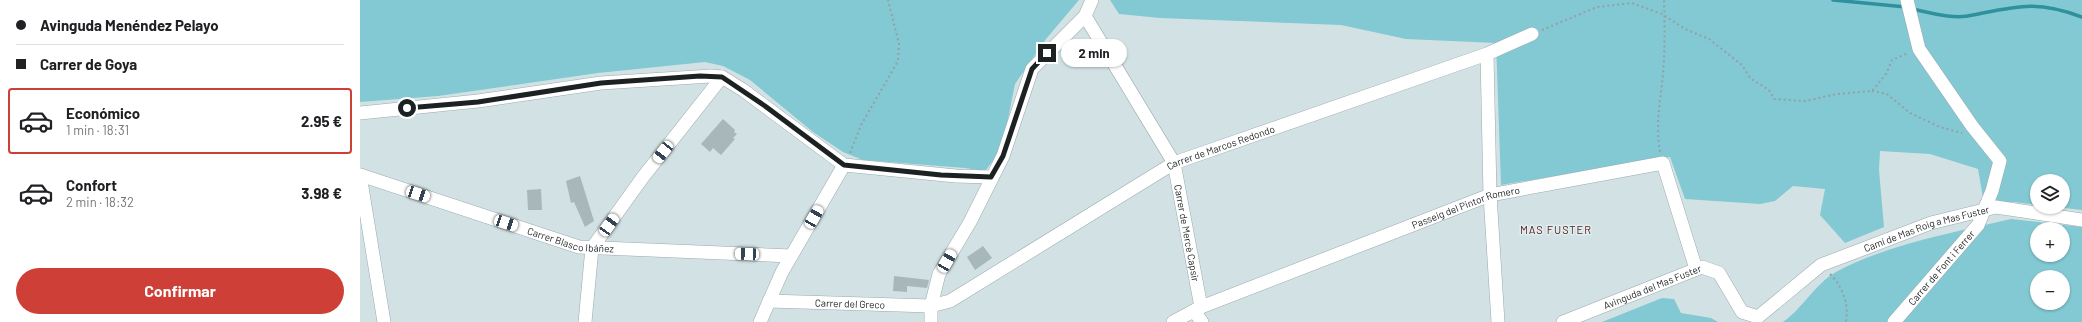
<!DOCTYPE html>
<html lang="es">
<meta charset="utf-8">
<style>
body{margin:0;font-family:Barlow,sans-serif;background:#f6f6f6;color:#202124;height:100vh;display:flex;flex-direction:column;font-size:15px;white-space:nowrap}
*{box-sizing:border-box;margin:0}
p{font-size:13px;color:#757577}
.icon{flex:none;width:22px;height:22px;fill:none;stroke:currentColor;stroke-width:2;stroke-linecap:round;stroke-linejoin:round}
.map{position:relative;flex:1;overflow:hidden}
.panel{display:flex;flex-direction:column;background:#fff;width:360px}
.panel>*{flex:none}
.hud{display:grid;align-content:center;height:88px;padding:0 16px;background:#fff}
.fabs{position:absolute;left:1670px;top:174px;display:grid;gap:8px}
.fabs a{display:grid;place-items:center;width:40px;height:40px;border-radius:50%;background:#fff;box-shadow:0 1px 3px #0004;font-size:20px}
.end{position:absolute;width:18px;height:18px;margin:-9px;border:5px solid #1c2122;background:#fff;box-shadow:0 0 0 2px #fff}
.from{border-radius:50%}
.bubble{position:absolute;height:28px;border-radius:14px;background:#fff;box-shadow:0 1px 3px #0004;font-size:13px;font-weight:700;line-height:28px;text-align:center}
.car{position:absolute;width:12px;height:24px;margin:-12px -6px;border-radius:5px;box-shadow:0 0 3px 1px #0007;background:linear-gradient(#fff 24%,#345 0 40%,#fff 0 76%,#345 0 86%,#fff 0)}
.hud b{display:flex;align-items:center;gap:14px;height:38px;font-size:15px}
.hud b+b{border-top:1px solid #e0e0e0}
.hud i{width:10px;height:10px;background:#202124}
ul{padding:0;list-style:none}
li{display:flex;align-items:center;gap:12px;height:66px;margin:0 8px 6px;padding:0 8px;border:2px solid transparent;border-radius:4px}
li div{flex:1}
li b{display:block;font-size:15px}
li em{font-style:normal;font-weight:700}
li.active{border-color:#ce4037}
li>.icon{width:36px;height:36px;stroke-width:1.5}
.button{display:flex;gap:8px;margin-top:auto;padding:8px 16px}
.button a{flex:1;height:46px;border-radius:24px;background:#ce4037;color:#fff;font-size:16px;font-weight:700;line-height:46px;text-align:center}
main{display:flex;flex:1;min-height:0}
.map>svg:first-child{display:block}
.green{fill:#82c9d3;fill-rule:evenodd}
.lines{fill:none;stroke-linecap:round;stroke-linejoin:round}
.stream{stroke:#30919e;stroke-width:3.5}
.building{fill:#a8b7b9}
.minor-casing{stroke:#9baaac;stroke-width:14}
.path{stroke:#94a0a2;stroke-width:2;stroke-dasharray:2 3;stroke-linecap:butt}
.minor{stroke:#fff;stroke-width:13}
.route{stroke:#1c2122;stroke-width:5}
.labels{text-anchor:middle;stroke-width:3;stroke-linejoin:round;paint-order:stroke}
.street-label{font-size:10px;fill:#1c2122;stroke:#dfeff1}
.neighbourhood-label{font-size:11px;letter-spacing:1px;fill:#5c1814;stroke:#dfeff1}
</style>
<main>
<section class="panel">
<div class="hud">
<b><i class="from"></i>Avinguda Menéndez Pelayo</b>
<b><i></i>Carrer de Goya</b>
</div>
<ul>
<li class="active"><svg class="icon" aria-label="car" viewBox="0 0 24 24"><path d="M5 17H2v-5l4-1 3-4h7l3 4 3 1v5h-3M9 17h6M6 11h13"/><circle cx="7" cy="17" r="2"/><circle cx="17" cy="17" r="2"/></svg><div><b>Económico</b><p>1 min · 18:31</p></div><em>2.95 €</em></li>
<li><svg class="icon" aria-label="car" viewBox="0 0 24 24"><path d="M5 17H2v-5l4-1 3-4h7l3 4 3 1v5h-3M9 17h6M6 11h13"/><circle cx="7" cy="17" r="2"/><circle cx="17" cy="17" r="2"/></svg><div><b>Confort</b><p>2 min · 18:32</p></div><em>3.98 €</em></li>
</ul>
<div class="button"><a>Confirmar</a></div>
</section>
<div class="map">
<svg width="1722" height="322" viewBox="0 0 1722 322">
<rect width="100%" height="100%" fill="#d2e2e4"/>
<!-- green -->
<path class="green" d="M0 0H719L686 39 655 84 642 149 625 171 605 168 503 160 483 152 453 132 390 80 363 66 345 62 238 73 78 96 0 102Z
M750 0H1722V210L1695 207H1703V181H1677V205L1654 202 1624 204 1618 169 1570 154 1520 151 1519 170 1524 227 1485 243 1460 215 1465 189 1433 186 1415 201 1400 204 1325 199 1310 157 1141 185 1136 43 1046 39 981 25 800 18 759 14Z
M1651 219 1722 227V322H1423C1443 308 1455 284 1476 272 1525 245 1596 232 1651 219ZM1677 229H1703V255H1677ZM1677 277H1703V303H1677Z
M1302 298 1314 299 1321 313 1351 318 1358 322H1242Z"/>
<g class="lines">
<!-- stream -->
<path class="stream" d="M1473 0 1546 7
M1552 9C1571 13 1594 20 1613 15 1658 6 1677 0 1722 17"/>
</g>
<!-- building -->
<path class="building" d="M363 119 375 130 374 132 377 134 373 138 375 139 361 155 353 148 350 152 341 144Z
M220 176 234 221 225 227 214 202 211 203 206 181Z
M181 189 182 210H168L167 190Z
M623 246 632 258 615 270 607 257Z
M534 276 569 280 567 288 547 286V292L533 291Z"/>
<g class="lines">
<defs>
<g id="minor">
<path id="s1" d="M725 16 814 163 841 307"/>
<path d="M1127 54 1130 195 1138 322"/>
<path d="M0 113 118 101 241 83 351 76 362 77 383 90 484 165 596 176 631 177"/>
<path id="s2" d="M0 175 219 247 431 256"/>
<path d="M0 175 24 322"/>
<path id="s3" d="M409 301 571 306 590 301 814 163 1127 54 1172 34"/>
<path d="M834 311 842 322"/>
<path d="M225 322 232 248 283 177 362 77"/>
<path d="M400 322 422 272 484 165"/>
<path d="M571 322V306L579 274 610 222 643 156 672 69 725 16 732 0"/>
<path id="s4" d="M813 322 841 307 1130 195 1303 163 1336 269"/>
<path id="s5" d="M1203 322 1342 267 1359 273 1382 312 1398 317 1461 265 1571 223 1636 207 1722 220"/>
<path id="s6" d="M1534 322 1618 225 1632 191 1640 161 1612 126 1559 49 1547 0"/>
</g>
</defs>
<!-- minor casing -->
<use href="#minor" class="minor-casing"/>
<!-- path -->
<path class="path" d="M1182 30 1237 7 1272 3 1302 14 1325 29 1349 39 1382 65 1390 78 1409 90 1414 99 1445 101 1477 94 1512 91 1526 74 1532 60 1548 53
M1512 91 1527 94 1550 113 1580 127 1602 133
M1300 152C1296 128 1299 107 1302 84 1305 56 1305 28 1304 0
M490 153 501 125 538 61 539 44 528 0
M1470 274C1483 287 1489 304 1486 322"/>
<!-- minor -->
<use href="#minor" class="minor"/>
</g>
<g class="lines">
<!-- route -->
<path class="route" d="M47 108 118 102 241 83 340 76 362 77 405 106 484 165 581 175 631 177 643 156 672 69 687 53"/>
</g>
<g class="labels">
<!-- street labels -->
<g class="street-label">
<text dy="4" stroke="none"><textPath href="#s3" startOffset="494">Carrer de Marcos Redondo</textPath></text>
<text dy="4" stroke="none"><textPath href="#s4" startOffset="315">Passeig del Pintor Romero</textPath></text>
<text dy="4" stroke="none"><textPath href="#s5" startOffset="423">Camí de Mas Roig a Mas Fuster</textPath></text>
<text dy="4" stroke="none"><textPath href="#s1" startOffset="243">Carrer de Mercè Capsir</textPath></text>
<text dy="4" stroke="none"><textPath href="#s2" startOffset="221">Carrer Blasco Ibáñez</textPath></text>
<text dy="4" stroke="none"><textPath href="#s6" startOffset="72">Carrer de Font i Ferrer</textPath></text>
<text dy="4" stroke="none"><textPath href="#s5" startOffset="96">Avinguda del Mas Fuster</textPath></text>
<text dy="4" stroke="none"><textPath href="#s3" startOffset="81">Carrer del Greco</textPath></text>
</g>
<!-- neighbourhood labels -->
<g class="neighbourhood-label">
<text x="1196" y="234">MAS FUSTER</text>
</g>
</g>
</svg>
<div class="fabs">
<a><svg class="icon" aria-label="layers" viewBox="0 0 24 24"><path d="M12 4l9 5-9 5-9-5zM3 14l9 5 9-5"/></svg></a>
<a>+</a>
<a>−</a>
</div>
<i class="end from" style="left:47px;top:108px"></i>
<i class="end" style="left:687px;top:53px"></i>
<div class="bubble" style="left:701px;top:39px;width:66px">2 min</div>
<i class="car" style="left:303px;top:152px;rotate:218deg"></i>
<i class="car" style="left:58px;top:194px;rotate:108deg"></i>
<i class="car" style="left:454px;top:217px;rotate:30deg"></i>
<i class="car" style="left:146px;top:223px;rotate:108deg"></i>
<i class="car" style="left:249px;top:225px;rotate:35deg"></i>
<i class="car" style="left:387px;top:254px;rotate:272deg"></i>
<i class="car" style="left:587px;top:261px;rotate:30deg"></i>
</div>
</main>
